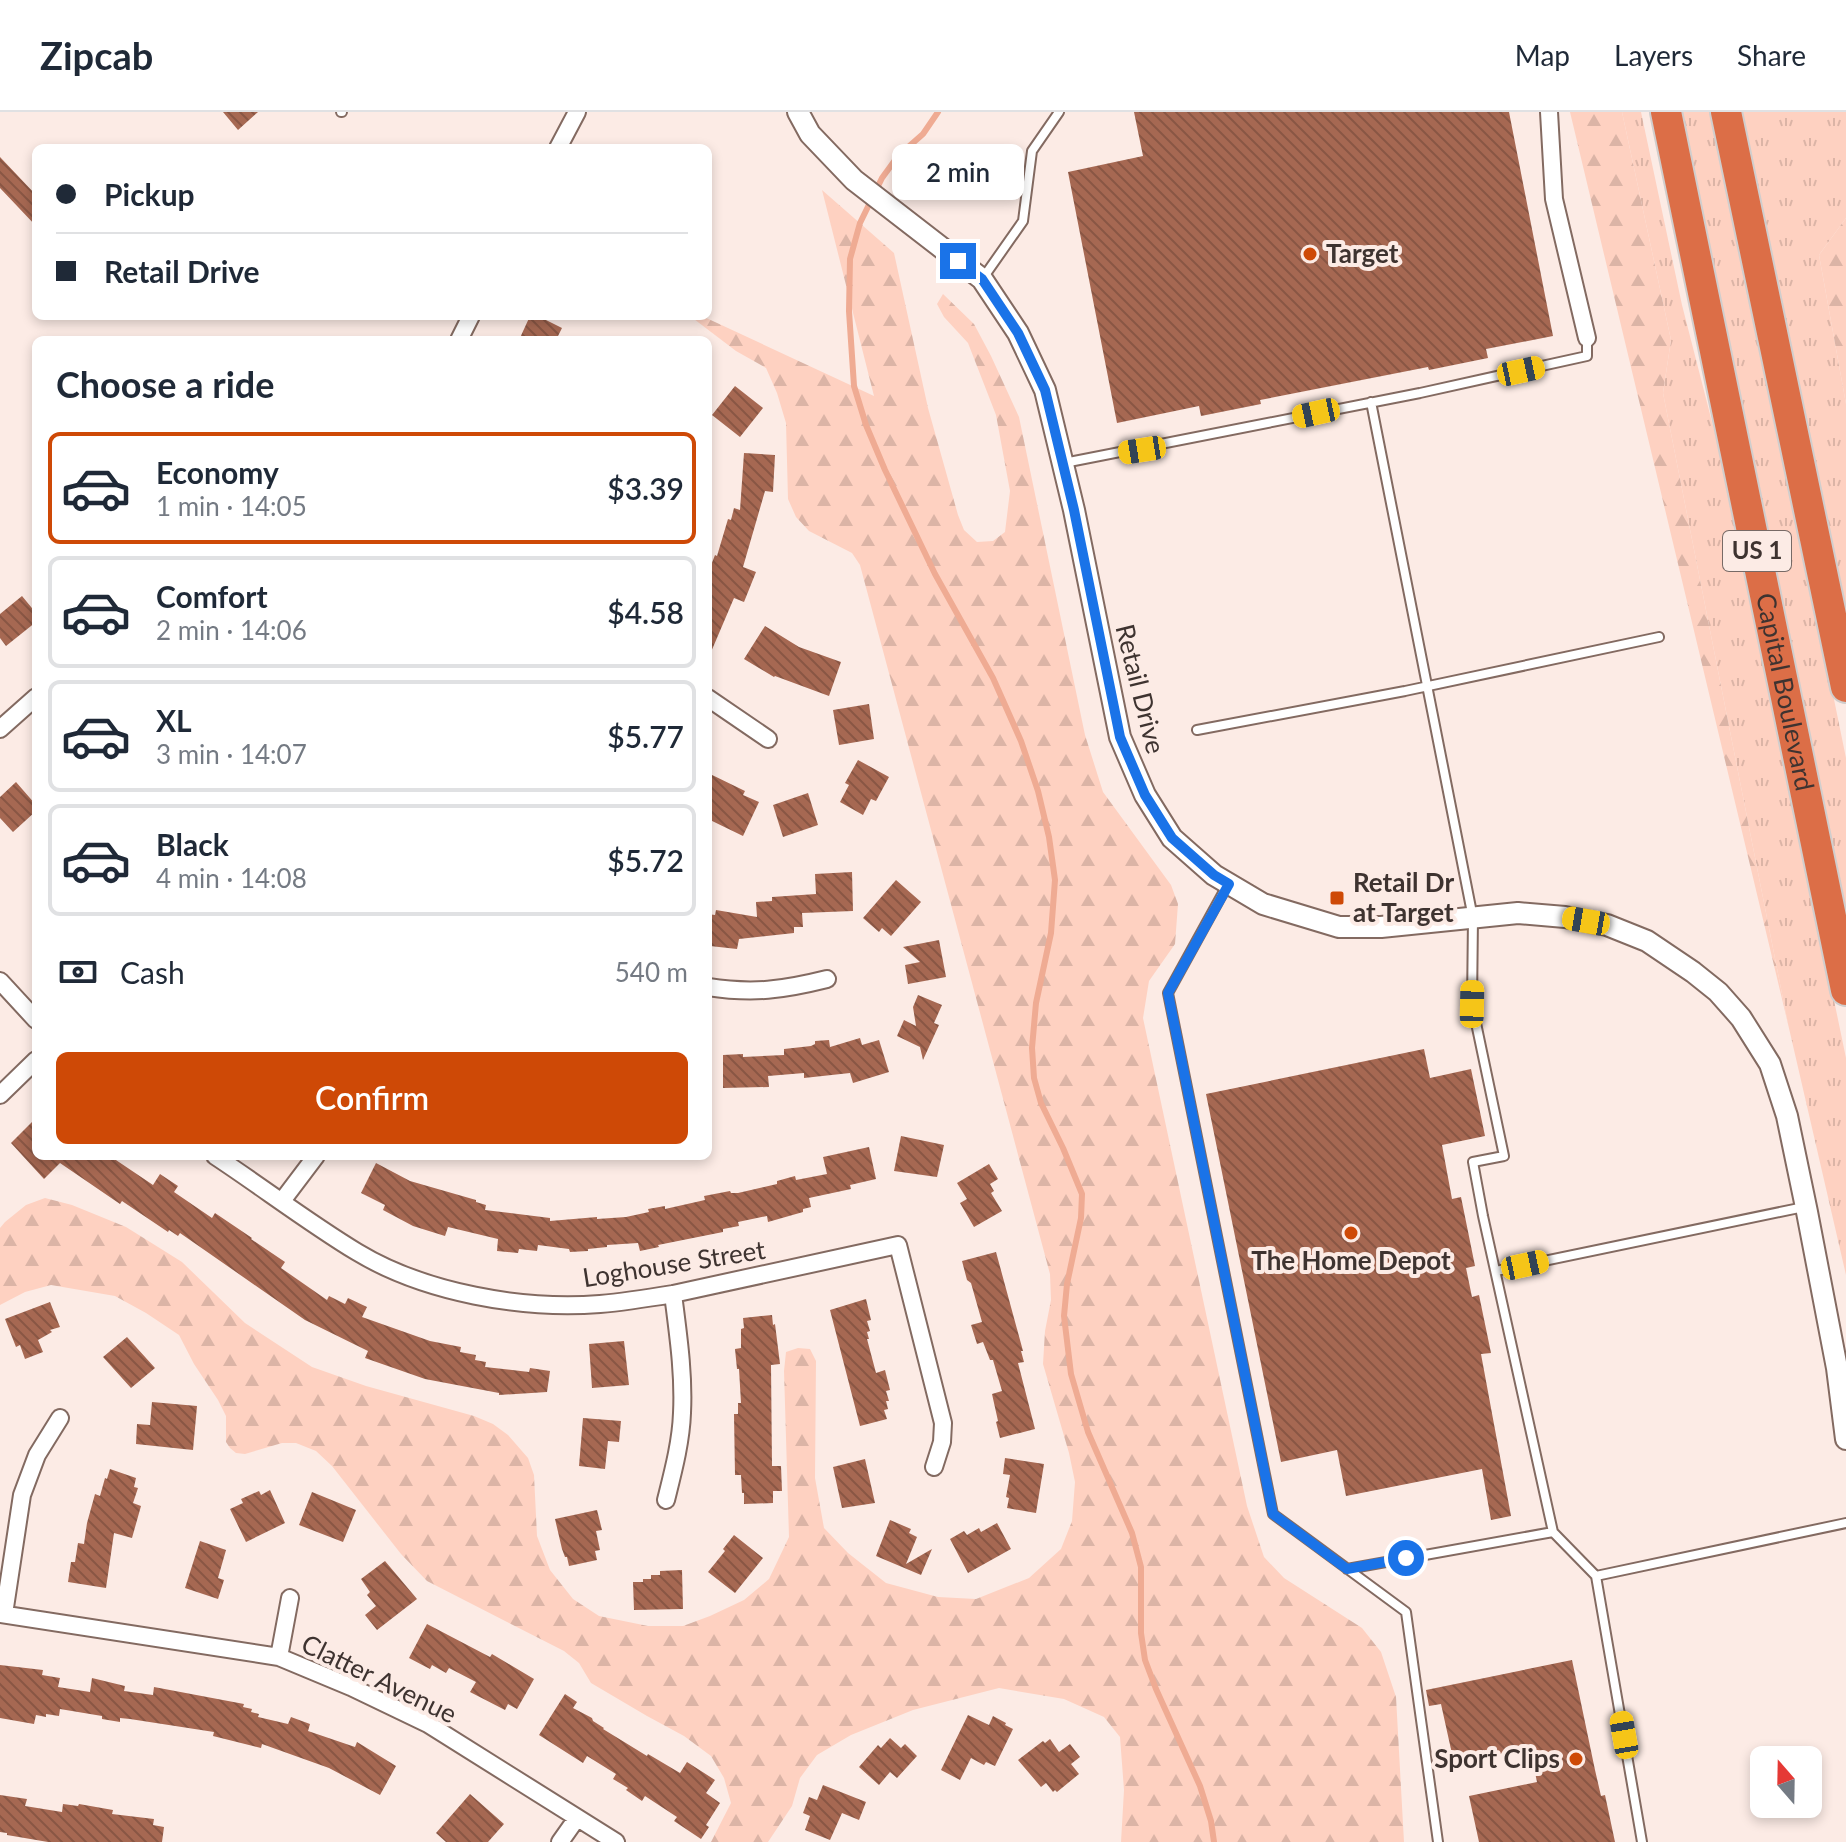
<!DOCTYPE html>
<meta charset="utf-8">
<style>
body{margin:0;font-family:Lato,sans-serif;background:#f2f2f3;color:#1f2937;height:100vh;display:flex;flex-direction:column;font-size:30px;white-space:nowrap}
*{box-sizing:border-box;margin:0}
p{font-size:26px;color:#747a83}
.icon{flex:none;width:44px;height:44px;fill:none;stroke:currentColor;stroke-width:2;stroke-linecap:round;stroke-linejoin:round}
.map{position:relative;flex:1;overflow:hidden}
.side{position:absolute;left:32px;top:224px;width:680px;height:824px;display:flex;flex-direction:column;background:#fff;border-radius:12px;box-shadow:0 4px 12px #0003}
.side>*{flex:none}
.guide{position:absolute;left:32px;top:32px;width:680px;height:176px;border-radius:12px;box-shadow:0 4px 12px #0003;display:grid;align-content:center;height:176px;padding:0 24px;background:#fff}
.needle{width:52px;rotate:340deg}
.fabs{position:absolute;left:1750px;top:1634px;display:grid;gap:16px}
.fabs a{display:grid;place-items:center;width:72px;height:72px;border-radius:12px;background:#fff;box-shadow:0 4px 12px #0003;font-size:40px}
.end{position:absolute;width:36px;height:36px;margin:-18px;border:10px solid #1a73e8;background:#fff;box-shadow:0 0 0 4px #fff}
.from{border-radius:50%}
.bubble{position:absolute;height:56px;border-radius:12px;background:#fff;box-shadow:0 4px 12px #0003;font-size:26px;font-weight:600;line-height:56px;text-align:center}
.car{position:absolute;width:24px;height:48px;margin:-24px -12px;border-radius:10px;box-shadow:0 0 6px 2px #0007;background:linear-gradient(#f5c518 24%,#345 0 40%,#f5c518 0 76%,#345 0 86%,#f5c518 0)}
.guide b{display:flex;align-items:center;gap:28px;height:76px;font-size:30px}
.guide b+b{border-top:2px solid #e0e1e3}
.guide i{width:20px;height:20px;background:#1f2937}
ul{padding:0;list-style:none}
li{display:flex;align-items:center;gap:24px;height:112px;margin:0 16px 12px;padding:0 8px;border:4px solid #e0e1e3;border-radius:12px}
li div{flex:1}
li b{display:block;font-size:30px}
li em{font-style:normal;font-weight:600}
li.selected{border-color:#ce4906}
li>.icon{width:72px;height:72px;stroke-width:1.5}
h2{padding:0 24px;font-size:36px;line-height:96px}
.pay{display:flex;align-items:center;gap:20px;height:88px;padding:0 24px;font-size:30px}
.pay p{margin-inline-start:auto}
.primary-button{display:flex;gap:16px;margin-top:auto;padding:16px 24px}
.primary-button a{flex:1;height:92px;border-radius:12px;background:#ce4906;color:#fff;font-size:32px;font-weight:600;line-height:92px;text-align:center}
header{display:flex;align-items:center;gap:48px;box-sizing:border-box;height:112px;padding:0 40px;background:#fff;border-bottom:2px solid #e0e1e3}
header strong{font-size:38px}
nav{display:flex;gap:44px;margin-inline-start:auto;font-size:28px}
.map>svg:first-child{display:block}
.grass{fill:url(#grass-tufts)}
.forest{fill:url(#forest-firs)}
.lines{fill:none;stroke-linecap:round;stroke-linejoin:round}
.stream{stroke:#efab93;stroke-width:6}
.building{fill:url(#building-back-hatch)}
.service-casing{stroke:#836a61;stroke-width:12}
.minor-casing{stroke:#836a61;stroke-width:20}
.tertiary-casing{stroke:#836a61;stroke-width:24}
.motorway-casing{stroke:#d1cecd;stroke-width:34}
.service{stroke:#fff;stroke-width:8}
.minor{stroke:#fff;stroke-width:16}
.tertiary{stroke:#fff;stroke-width:20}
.motorway{stroke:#dc6e47;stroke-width:30}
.route{stroke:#1a73e8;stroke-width:10}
.poi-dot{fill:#ce4906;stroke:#fcebe5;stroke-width:3}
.labels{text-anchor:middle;stroke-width:8;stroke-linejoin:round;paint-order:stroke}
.shield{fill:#fcebe5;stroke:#776a66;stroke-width:2}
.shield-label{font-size:24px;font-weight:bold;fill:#3e3330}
.poi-label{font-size:26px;font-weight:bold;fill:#3e3330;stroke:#fcebe5;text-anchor:start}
.street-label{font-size:26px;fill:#3e3330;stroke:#fcebe5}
</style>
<header>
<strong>Zipcab</strong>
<nav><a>Map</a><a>Layers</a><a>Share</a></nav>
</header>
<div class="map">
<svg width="1846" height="1730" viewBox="0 0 1846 1730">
<defs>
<pattern id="grass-tufts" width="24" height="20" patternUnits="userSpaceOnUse" patternTransform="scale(2)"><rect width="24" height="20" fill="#fed1c1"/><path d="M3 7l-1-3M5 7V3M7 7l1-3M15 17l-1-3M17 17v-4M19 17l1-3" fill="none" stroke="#dbb4a6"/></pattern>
<pattern id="forest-firs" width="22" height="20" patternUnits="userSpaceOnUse" patternTransform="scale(2)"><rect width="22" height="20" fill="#fed1c1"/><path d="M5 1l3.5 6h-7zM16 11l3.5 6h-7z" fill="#dbb4a6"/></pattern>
<pattern id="building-back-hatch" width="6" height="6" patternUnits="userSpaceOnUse" patternTransform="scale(2)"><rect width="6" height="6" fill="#a66852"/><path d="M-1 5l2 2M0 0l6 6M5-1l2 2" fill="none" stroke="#895644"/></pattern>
</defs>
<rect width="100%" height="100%" fill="#fcebe5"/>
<!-- grass -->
<path class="grass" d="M1622 0H1641L1682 193 1722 349 1846 946V1163L1788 912 1663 281 1671 228Z
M1677 0H1714L1846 646V826Z
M1743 0H1846V106L1819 143 1846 292V515L1754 67Z"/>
<!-- forest -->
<path class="forest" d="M1570 0H1622L1671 228 1663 281 1788 912Z
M822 78 894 141 928 296 958 403 964 418 977 430 993 429 1005 420 1010 379 996 303 968 231 944 205 937 192 943 182 974 212 991 244 1019 305 1085 623 1103 680 1171 773 1178 792 1175 832 1149 869 1143 906 1247 1394 1264 1445 1284 1466 1362 1516 1381 1540 1396 1585 1404 1730H1121L1124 1678 1120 1625 1104 1605 1064 1587 999 1576 913 1598 851 1623 817 1643 800 1666 792 1694 768 1730H711L731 1691 724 1666 711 1644 684 1624 647 1604 591 1571 579 1551 564 1539 427 1469 401 1442 332 1354 316 1339 296 1331H282L245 1342 236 1341 230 1336 226 1330V1304L218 1288 194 1252 179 1223 146 1201 115 1184 51 1173 25 1180 0 1193V1116L5 1110 26 1093 45 1086 72 1093 126 1115 182 1150 245 1211 312 1255 366 1274 474 1304 493 1312 508 1323 528 1346 534 1363 537 1424 550 1458 573 1487 599 1504 648 1514H683L710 1504 744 1488 769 1467 789 1425 784 1259 786 1240 798 1236 810 1237 816 1249 815 1366 824 1416 848 1441 886 1471 938 1485 976 1487 1029 1466 1061 1437 1072 1409 1075 1370 1069 1341 1043 1252 1045 1219 1051 1188 1050 1162 860 453 852 441 809 419 796 405 788 387 786 311 777 281 766 256 736 239 690 204H702L874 284Z
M1846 106V292L1819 143Z"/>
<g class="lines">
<!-- stream -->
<path class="stream" d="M938 0 923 22 898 44 882 66 860 111 850 147 849 199 854 274 866 313 885 358 935 462 993 566 1021 629 1038 679 1049 725 1055 768 1051 821 1036 891 1032 936 1034 966 1041 991 1063 1036 1082 1082 1081 1106 1067 1172 1064 1204 1071 1262 1088 1320 1132 1421 1141 1455V1521L1145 1548 1156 1577 1200 1674 1211 1709 1214 1730"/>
</g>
<!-- building -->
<path class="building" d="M223 0H258L238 18Z
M1134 0H1509L1553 224 1486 237 1488 246 1429 258 1428 255 1260 288 1261 292 1201 304 1199 294 1117 311 1068 60 1143 44Z
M0 45 36 83V114L0 76Z
M530 204H538L562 216 556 228H519Z
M735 274 763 296 740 325 712 303Z
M744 341 775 343 773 380 765 379 743 455 756 460 744 490 734 486 708 547V461L715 443 717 444 728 407 731 408 734 396 740 398Z
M22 484 36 501V510L6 534 0 526V502Z
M765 514 799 535 841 550 829 584 775 564 774 565 744 547Z
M869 592 874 627 839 633 833 598Z
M858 648 889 665 876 689 871 687 863 703 840 690 849 673 845 671Z
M708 661 745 679 743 683 759 690 743 724 708 707Z
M16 670 36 693V699L13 720 0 706V685Z
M808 681 818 713 783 725 773 693Z
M852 760 853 799 802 801 803 815H794V821L739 827 737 837 710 834 711 828 708 827V802L715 803 716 798 757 805 756 790 772 789V785L816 782 815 762Z
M896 768 921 790 891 824 882 816 879 820 863 806Z
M939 828 946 865 908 872 905 853 920 850 903 835Z
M918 883 942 893 934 911 939 913 923 948 920 935 897 924 904 908 916 914 913 895Z
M860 926 862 933 879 928 889 960 853 971 850 961 804 966V961L768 964 769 975 723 976V943L743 942V945L784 943V937L811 934 815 932V929L829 928 830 935Z
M1424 937 1430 966 1471 957 1485 1024 1442 1033 1452 1087 1461 1085 1475 1154 1466 1156 1472 1185 1479 1183 1491 1241 1481 1242 1511 1404 1491 1408 1482 1357 1346 1384 1337 1338 1281 1350 1206 982Z
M36 1006V1044H110L153 1073 160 1062 178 1074 174 1080 212 1106 215 1101 252 1126 251 1127 285 1150 281 1156 327 1188 329 1184 345 1192 348 1186 367 1195 362 1205 430 1229 461 1235 460 1240 476 1243 475 1248 486 1250 485 1255 529 1260 530 1256 550 1259 547 1280 499 1283V1281L425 1267 365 1246 368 1239 305 1208 180 1121 178 1124 169 1118 168 1120 122 1089 120 1092 60 1051 44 1067 11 1031Z
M901 1024 944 1033 937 1065 894 1059Z
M869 1035 876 1067 850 1073 851 1077 809 1086 811 1095 803 1097V1100L768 1110 767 1104 738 1110 739 1114 723 1117V1120L658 1133 659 1135 640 1139 638 1131 607 1133V1135L588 1137V1139L570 1140 569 1137 538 1133 537 1139 519 1137 518 1141 497 1139 498 1127 448 1115 445 1124 413 1114 383 1098 385 1093 361 1081 376 1051 410 1069 476 1088V1090L486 1093 485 1098 550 1106V1109L597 1105V1107L626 1105 649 1100 648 1097 665 1094V1097L705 1088 704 1084 730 1079 731 1081H738L777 1072V1069L795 1064 796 1068 827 1062 823 1045Z
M989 1052 998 1067 990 1072 994 1079 991 1081 1002 1099 974 1115 960 1091 967 1087 957 1071Z
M996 1140 1023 1239H1021L1024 1250 1018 1251 1035 1317 1000 1326 996 1310 998 1309 992 1282 1002 1279 993 1248H990L983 1230 977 1232 971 1213 982 1210 971 1171 967 1168 962 1149Z
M866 1187 871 1208 867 1209 870 1219 867 1220 869 1227H867L876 1261 885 1258 890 1278 886 1279 889 1289H886L888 1297 884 1298 887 1307 860 1314 830 1198Z
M50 1190 60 1215 50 1218 52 1220 38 1228 43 1240 25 1247 20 1233 16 1235 5 1207Z
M772 1203 773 1213 775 1212 780 1252 771 1253 772 1354H781L782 1379H773V1391L744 1392V1381H742L741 1363H735L734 1302H738V1291H741L739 1257H737L735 1237 741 1236V1217L744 1216 743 1206Z
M127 1225 155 1256 131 1276 103 1245Z
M624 1229 629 1273 592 1276 589 1232Z
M152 1290 197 1294 193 1338 136 1332 137 1312 150 1313Z
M583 1306 621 1309 619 1330 608 1329 605 1357 579 1354Z
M1005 1346 1044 1352 1036 1401 1007 1396 1009 1386 1006 1385 1010 1363 1003 1362Z
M865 1347 875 1391 842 1396 833 1355Z
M110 1357 136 1366 134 1375 138 1376 133 1391 141 1394 132 1426 114 1421 106 1476 68 1470 71 1450H75L78 1431 84 1432 87 1411 95 1382 100 1384 105 1366 107 1367Z
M270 1378 285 1411 246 1430 230 1397 243 1391 241 1387 259 1379 261 1383Z
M312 1380 356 1398 343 1430 299 1413Z
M597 1398 602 1418 596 1419 600 1438 595 1439 597 1448 569 1454 567 1445H565L562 1437 555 1407Z
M890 1408 911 1417 909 1421 917 1425 906 1452 932 1437 921 1463 876 1444Z
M997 1411 1011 1437 968 1461 950 1427 964 1419 967 1423 979 1416 981 1420Z
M734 1423 763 1446 735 1481 708 1460 725 1439 723 1437Z
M200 1429 226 1438 218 1466 224 1468 218 1487 185 1476Z
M385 1449 417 1487 377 1518 365 1503 376 1494 367 1483 370 1480 361 1467Z
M682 1458 683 1497 634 1498 633 1470H643V1467H651V1463H660V1459Z
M427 1512 490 1545 492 1542 534 1567 517 1597 508 1592 505 1598 470 1580 476 1570 449 1556 446 1561 432 1553 430 1557 409 1546Z
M1572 1548 1595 1658 1601 1684 1605 1683 1615 1730H1479L1469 1684 1537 1670 1530 1636 1454 1651 1441 1592 1429 1594 1426 1578Z
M0 1553 43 1558 42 1563 60 1566 58 1575 90 1580 92 1566 125 1574 124 1579 153 1583 154 1575 244 1592 243 1595 252 1597 251 1600 259 1602 258 1605 288 1612 291 1605 310 1612 308 1619 355 1635 357 1630 396 1654 380 1683 329 1656 262 1632 261 1636 213 1624 214 1620 130 1607 120 1606V1610L102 1607V1604L60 1597 59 1604 46 1602V1605L36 1603 34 1612 0 1606Z
M565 1582 577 1590 573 1596 592 1606 593 1609 604 1616 603 1617 647 1644 648 1642 680 1661 687 1650 715 1668 706 1681 720 1691 706 1713 709 1715 701 1727 674 1709 677 1705 645 1684 642 1689 626 1678 628 1676 613 1667 616 1662 587 1644 583 1651 539 1623Z
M968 1603 989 1613 993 1604 1006 1611 1005 1613 1013 1617 995 1654 986 1650 984 1653 971 1646 960 1668 941 1658Z
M890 1626 901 1636 905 1632 917 1644 897 1666 890 1660 879 1673 859 1655 878 1633 881 1636Z
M1050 1627 1059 1640 1070 1632 1080 1645 1071 1652 1079 1662 1057 1680 1055 1678 1053 1680 1046 1671 1041 1675 1018 1648 1043 1629 1045 1631Z
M823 1673 866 1690 859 1708 842 1701 830 1728 805 1718 810 1704 803 1701 809 1685 817 1688Z
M470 1682 504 1712 488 1730H446L436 1721Z
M0 1683 27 1687 25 1694 62 1700 63 1692 78 1694 79 1692 113 1698 112 1702 154 1707 153 1713 164 1715 162 1730H48L7 1723V1721L0 1720Z"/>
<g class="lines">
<defs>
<path id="service" d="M341 0H342
M983 166 1023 109 1032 39 1059 0
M1371 290 1473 806 1472 892 1504 1044 1473 1050 1483 1104 1553 1420 1596 1464 1642 1730
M1064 351 1420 281 1587 244V226
M1197 618 1405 579 1659 525
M1228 772 1168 881 1273 1402 1406 1500 1438 1730
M1496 1159 1804 1095
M1347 1457 1553 1420
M1596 1464 1846 1411"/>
<path id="minor" d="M1549 0 1554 87 1587 226
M558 36 577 0
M459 228 471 204
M708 586 768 627
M0 617 36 585
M0 869 36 908
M708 875C753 882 783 878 827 867
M0 983 36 948
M215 1044C262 1075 309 1111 357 1140 425 1181 522 1198 600 1192 624 1190 649 1186 673 1182L898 1133 943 1311 942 1330 934 1355
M282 1089 316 1044
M666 1388C673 1360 681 1330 682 1301 684 1261 678 1222 673 1182
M0 1502 279 1545 351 1575 428 1612 616 1730
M4 1502 22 1383 37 1343 60 1306
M279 1545 290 1486
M560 1730 577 1706"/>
<path id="tertiary" d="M798 0 810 22 854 68 982 167 1018 221 1045 278 1074 398 1120 625 1145 683 1172 726 1214 763 1263 792 1339 815H1381L1518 801 1565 805 1607 813 1647 829 1693 860 1718 880 1741 906 1770 952 1787 1004 1807 1100 1837 1256 1846 1327"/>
<g id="motorway">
<path id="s1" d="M1666 0 1846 878"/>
<path d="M1726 0 1846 575"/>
</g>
</defs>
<!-- service casing -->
<use href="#service" class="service-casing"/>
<!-- minor casing -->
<use href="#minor" class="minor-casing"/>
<!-- tertiary casing -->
<use href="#tertiary" class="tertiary-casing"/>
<!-- motorway casing -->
<use href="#motorway" class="motorway-casing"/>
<!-- service -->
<use href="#service" class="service"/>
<!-- minor -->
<use href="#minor" class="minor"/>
<!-- tertiary -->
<use href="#tertiary" class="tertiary"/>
<!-- motorway -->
<use href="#motorway" class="motorway"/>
</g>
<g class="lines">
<!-- route -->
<path class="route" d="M958 149 982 167 1018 221 1045 278 1074 398 1120 625 1145 683 1172 726 1214 763 1229 772 1168 881 1273 1402 1347 1457 1406 1446"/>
</g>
<!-- markers -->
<g class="poi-dot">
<circle cx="1310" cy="142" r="8"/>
<rect x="1329" y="778" width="16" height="16" rx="4"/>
<circle cx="1351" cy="1121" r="8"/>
<circle cx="1576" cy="1647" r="8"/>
</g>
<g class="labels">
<!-- shield labels -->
<rect class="shield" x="1723" y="419" width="68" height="40" rx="6"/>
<g class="shield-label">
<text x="1757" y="447">US 1</text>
</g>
<!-- poi labels -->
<g class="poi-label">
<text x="1326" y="151">Target</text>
<text x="1353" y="780">Retail Dr<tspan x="1353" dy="30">at Target</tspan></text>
<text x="1351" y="1158" text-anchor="middle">The Home Depot</text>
<text x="1560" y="1656" text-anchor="end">Sport Clips</text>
</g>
<!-- street labels -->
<g class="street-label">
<text transform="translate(1140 577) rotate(76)" y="9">Retail Drive</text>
<text dy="9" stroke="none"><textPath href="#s1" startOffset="592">Capital Boulevard</textPath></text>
<text transform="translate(674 1152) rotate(-9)" y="9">Loghouse Street</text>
<text transform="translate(379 1567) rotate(26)" y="9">Clatter Avenue</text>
</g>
</g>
</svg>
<div class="fabs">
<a><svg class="needle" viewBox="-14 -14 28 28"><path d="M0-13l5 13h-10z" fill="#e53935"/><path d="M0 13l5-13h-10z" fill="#747a83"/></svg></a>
</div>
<i class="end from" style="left:1406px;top:1446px"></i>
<i class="end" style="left:958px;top:149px"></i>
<div class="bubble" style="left:892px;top:32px;width:132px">2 min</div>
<i class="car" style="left:1521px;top:259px;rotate:78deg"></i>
<i class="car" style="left:1316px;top:301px;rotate:258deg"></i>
<i class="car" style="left:1142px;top:338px;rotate:261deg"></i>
<i class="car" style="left:1586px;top:809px;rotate:280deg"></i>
<i class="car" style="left:1472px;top:892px;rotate:1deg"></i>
<i class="car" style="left:1525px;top:1153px;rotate:78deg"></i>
<i class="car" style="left:1624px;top:1623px;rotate:350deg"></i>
<div class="guide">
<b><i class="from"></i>Pickup</b>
<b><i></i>Retail Drive</b>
</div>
<section class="side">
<h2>Choose a ride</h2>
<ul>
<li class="selected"><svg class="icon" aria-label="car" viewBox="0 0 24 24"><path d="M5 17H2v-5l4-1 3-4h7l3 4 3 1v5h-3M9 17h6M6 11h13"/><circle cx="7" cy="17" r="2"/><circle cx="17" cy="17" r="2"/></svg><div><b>Economy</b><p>1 min · 14:05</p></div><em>$3.39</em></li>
<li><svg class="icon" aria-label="car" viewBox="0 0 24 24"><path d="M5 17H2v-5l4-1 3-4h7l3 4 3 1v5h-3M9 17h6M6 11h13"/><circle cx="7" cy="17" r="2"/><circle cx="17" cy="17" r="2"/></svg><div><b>Comfort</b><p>2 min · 14:06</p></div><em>$4.58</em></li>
<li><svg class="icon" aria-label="car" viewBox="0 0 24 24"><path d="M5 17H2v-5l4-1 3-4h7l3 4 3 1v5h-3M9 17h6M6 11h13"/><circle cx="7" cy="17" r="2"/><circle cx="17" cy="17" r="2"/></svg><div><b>XL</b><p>3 min · 14:07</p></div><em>$5.77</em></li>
<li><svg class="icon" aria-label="car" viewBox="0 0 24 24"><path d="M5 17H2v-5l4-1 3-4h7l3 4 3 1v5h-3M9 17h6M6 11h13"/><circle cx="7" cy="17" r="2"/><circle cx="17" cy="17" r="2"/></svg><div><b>Black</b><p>4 min · 14:08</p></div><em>$5.72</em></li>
</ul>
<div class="pay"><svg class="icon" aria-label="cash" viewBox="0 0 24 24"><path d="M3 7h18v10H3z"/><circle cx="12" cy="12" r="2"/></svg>Cash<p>540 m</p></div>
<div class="primary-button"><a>Confirm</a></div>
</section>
</div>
